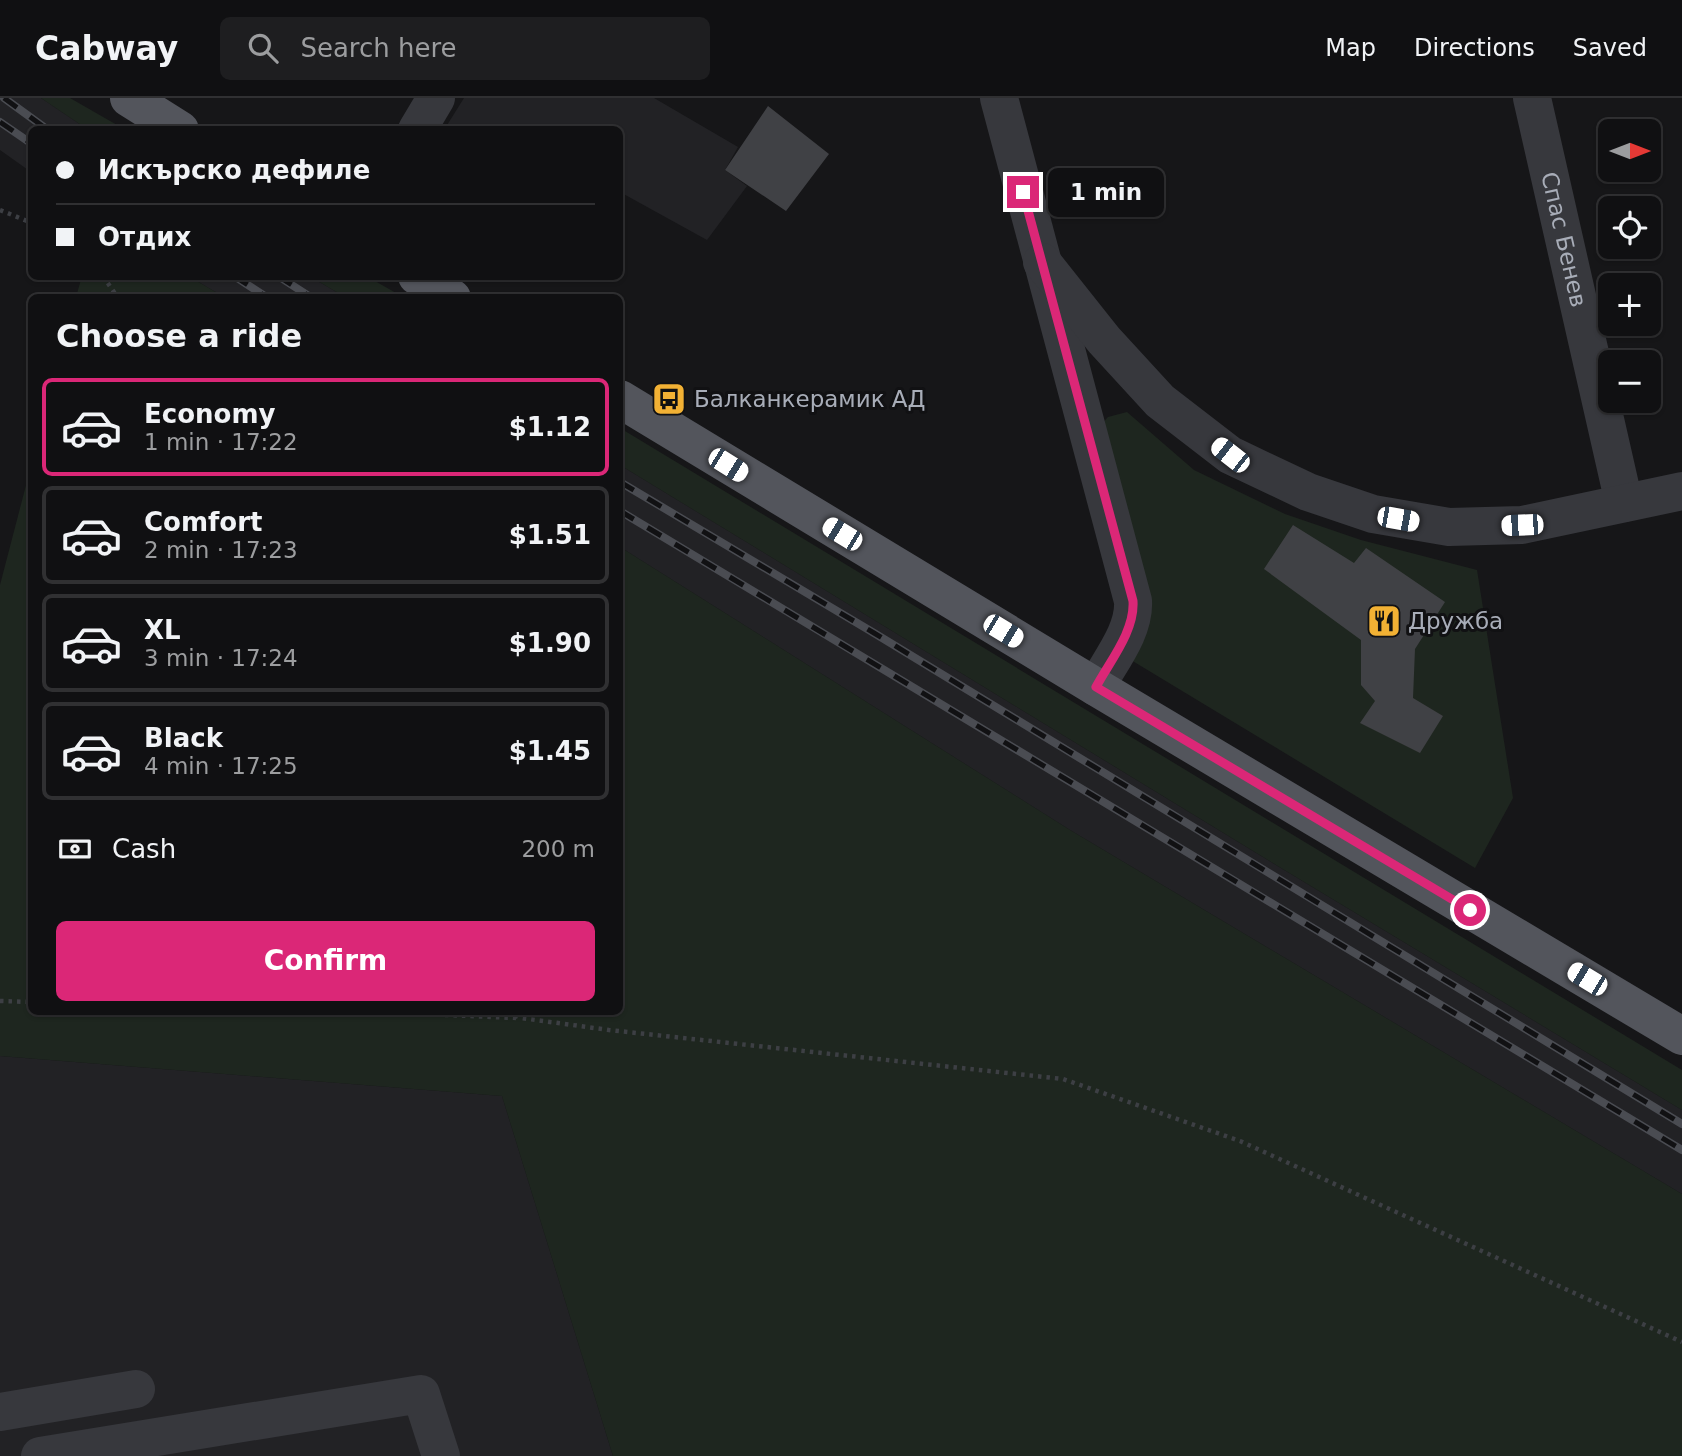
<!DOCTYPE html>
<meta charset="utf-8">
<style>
body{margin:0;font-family:"DejaVu Sans",sans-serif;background:#1e1e20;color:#f1f3f6;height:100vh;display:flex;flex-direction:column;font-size:26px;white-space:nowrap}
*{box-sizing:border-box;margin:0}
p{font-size:23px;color:#9c9d9f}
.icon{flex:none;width:38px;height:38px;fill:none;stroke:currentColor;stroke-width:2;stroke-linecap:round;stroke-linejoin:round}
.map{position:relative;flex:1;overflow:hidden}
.drawer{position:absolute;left:28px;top:196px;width:595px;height:721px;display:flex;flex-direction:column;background:#101012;border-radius:10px;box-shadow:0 2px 5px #0004,0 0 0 2px #303032}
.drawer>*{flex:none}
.banner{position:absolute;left:28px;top:28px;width:595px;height:154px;border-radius:10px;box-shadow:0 2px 5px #0004,0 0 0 2px #303032;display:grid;align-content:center;height:154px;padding:0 28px;background:#101012}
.needle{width:46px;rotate:90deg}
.tools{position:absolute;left:1598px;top:21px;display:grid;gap:14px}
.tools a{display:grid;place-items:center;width:63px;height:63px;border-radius:10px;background:#101012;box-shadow:0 2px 5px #0004,0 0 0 2px #303032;font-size:35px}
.end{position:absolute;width:32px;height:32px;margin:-16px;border:9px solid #db2777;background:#fff;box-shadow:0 0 0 4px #fff}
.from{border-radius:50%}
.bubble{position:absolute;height:49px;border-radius:10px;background:#101012;box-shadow:0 2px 5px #0004,0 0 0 2px #303032;font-size:23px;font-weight:700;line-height:49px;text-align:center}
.car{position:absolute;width:21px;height:42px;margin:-21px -10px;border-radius:9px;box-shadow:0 0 5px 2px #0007;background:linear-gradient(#fff 24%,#345 0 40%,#fff 0 76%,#345 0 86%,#fff 0)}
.banner b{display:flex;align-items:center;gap:24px;height:66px;font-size:26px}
.banner b+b{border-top:2px solid #303032}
.banner i{width:18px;height:18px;background:#f1f3f6}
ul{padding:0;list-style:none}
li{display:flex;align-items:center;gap:21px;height:98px;margin:0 14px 10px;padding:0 14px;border:4px solid #303032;border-radius:10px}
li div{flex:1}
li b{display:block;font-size:26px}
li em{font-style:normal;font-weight:700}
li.on{border-color:#db2777}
li>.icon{width:63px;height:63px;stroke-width:1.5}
h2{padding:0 28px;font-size:32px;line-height:84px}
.pay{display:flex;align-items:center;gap:18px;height:77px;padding:0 28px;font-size:26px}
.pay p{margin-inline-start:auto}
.button{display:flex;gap:14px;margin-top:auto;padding:14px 28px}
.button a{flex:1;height:80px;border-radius:10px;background:#db2777;color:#fff;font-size:28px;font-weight:700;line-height:80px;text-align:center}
header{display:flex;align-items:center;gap:42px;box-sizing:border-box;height:98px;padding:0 35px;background:#101012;border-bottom:2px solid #303032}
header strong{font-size:33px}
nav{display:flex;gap:38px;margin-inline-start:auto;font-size:24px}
.search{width:490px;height:63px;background:#1e1e20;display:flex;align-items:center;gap:18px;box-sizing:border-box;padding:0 24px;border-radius:10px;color:#9c9d9f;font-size:26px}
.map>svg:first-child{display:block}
.built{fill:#222225}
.green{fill:#1e261f}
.building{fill:#404145}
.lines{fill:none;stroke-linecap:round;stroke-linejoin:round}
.path{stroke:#3d3f44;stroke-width:4.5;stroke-dasharray:3.5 5;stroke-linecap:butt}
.minor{stroke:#37383d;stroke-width:38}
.major{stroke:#53555c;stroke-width:38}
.rail-casing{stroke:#4a4c52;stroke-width:8}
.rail{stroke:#111113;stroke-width:5;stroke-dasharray:16;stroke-linecap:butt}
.route{stroke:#db2777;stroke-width:9}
.labels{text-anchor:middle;stroke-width:6;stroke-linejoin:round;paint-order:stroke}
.street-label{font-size:23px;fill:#a8adb8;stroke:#111113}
.poi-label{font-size:23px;fill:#a8adb8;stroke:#111113;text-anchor:start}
</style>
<header>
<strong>Cabway</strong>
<div class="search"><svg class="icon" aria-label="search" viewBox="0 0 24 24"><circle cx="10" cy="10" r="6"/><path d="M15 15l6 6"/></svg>Search here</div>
<nav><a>Map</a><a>Directions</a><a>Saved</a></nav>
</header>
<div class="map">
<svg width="1682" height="1358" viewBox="0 0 1682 1358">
<rect width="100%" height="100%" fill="#161618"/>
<!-- built -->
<path class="built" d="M0 0H41L87 31 32 32 31 74 0 52Z
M464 0H654L738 49 725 72 747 88 707 142 620 94V32H444Z
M190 179H311L345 199H224Z
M620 367 1281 770 1682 1012V1096L1070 732 620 449Z
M0 958 502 998 613 1358H0Z"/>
<!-- green -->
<path class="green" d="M41 0H70L124 31H87Z
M82 178 190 179 224 199H76Z
M311 179H368L403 199H345Z
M1127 314 1194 372 1285 416 1361 442 1477 472 1513 700 1475 770 1126 559 1098 330 1108 319Z
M620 330 1682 972V1012L1281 770 620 367Z
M31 368 32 914H620V449L1070 732 1682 1096V1358H613L502 998 0 958V487Z"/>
<!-- building -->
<path class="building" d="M768 8 829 56 786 113 725 72Z
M1293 427 1354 465 1366 450 1445 504 1415 551 1413 600 1443 618 1420 655 1360 625 1375 603 1361 587V542L1264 471Z"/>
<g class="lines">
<!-- path -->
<path class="path" d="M0 112 32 125
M103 178 118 200
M0 903 32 904
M377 914 516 920
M507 914 521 920 609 932 1063 981 1240 1043 1682 1244"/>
<!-- minor -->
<g class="minor">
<path d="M999 0 1133 503C1135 533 1110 563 1096 589"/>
<path id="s1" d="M1532 0 1624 405"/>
<path d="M417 32 436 0"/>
<path d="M1042 164 1104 242 1160 303 1230 357 1308 394 1373 416 1449 429 1522 427 1682 393"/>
<path d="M0 1314 136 1291"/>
<path d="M40 1358 421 1296 441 1358"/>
</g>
<!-- major -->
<path class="major" d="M129 0 180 32
M417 178 452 200
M620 301 1096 589 1682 938"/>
<defs>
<path id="rail" d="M4 0 48 32
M0 24 32 46
M234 178 268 200
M278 178 312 200
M620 384 874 535 1682 1026
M620 413 1682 1052"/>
</defs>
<!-- rail casing -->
<use href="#rail" class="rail-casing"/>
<!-- rail -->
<use href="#rail" class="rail"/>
</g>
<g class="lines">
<!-- route -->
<path class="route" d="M1023 94 1133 503C1135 533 1110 563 1096 589L1470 812"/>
</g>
<!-- icons -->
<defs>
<symbol id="bus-square" viewBox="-11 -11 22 22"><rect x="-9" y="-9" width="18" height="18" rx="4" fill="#f2b134" stroke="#111113"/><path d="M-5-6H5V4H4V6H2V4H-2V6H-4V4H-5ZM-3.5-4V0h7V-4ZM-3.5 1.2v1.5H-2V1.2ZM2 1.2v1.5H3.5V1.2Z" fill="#111"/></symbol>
<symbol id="restaurant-square" viewBox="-11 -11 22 22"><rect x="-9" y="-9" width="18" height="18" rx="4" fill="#f2b134" stroke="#111113"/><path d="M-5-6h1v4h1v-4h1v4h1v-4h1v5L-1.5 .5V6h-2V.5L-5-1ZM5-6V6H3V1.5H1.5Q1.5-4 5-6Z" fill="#111"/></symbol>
</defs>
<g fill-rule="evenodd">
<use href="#bus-square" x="650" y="282" width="38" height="38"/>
<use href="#restaurant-square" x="1365" y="504" width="38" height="38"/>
</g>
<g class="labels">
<!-- street labels -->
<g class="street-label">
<text dy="8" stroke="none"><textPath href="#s1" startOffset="145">Спас Бенев</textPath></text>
</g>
<!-- poi labels -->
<g class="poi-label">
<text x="694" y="309">Балканкерамик АД</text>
<text x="1408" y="531">Дружба</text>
</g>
</g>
</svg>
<div class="tools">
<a><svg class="needle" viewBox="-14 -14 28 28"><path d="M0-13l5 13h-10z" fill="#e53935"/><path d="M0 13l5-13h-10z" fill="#9c9d9f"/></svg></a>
<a><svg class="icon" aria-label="locate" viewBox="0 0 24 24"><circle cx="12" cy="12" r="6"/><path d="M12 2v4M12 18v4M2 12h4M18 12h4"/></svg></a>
<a>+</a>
<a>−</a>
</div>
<i class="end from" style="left:1470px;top:812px"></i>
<i class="end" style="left:1023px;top:94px"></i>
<div class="bubble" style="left:1048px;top:70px;width:116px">1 min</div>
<i class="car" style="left:1230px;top:357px;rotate:308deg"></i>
<i class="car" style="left:728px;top:367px;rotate:122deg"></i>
<i class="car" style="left:1398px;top:421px;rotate:100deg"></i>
<i class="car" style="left:1522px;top:427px;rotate:268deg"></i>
<i class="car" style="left:842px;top:436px;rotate:301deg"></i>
<i class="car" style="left:1003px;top:533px;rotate:121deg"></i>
<i class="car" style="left:1587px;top:881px;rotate:301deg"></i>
<div class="banner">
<b><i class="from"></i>Искърско дефиле</b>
<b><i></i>Отдих</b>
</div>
<section class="drawer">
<h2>Choose a ride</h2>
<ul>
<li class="on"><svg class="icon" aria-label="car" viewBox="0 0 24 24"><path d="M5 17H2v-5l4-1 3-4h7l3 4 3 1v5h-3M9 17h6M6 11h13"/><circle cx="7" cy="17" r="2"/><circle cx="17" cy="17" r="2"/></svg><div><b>Economy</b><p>1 min · 17:22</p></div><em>$1.12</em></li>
<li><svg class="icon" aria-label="car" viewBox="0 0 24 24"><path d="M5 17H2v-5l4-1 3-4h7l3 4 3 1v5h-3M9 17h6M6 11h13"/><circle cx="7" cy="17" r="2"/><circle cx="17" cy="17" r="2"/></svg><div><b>Comfort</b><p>2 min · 17:23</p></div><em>$1.51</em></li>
<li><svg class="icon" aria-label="car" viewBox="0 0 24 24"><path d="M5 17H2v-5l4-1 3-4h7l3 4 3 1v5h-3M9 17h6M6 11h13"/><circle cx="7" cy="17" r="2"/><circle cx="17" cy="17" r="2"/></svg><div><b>XL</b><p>3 min · 17:24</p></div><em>$1.90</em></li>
<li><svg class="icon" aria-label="car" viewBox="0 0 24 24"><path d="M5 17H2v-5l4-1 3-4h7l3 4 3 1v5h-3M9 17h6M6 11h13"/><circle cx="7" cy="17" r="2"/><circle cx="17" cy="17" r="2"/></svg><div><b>Black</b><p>4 min · 17:25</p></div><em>$1.45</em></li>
</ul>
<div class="pay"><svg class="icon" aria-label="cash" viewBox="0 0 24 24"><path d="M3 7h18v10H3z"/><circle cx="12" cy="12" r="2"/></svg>Cash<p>200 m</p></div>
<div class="button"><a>Confirm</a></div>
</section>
</div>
